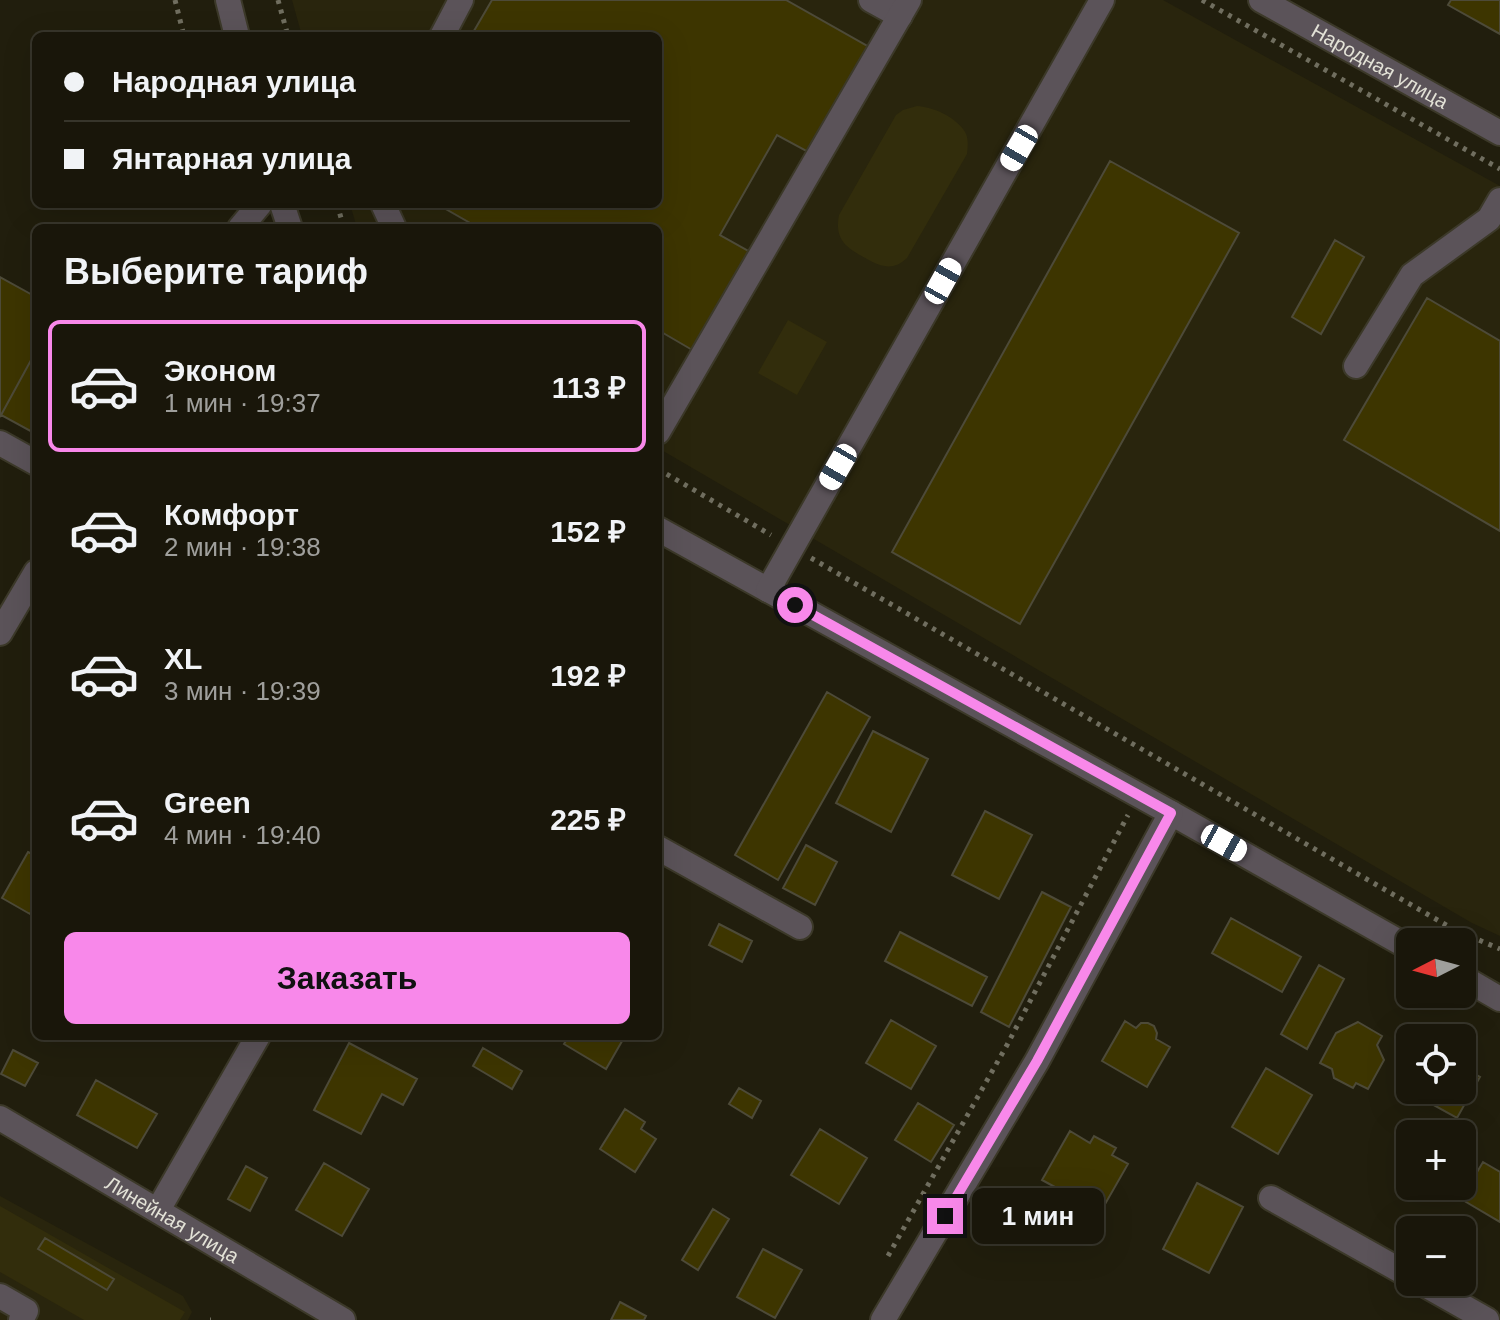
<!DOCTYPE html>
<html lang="ru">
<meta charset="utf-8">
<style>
body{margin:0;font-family:Arial,sans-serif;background:#262318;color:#f1f3f6;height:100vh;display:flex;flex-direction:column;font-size:30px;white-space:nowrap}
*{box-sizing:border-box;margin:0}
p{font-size:26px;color:#9f9f9c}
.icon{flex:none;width:44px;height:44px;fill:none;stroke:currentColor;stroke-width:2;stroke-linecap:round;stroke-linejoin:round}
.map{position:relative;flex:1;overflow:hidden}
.details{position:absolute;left:32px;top:224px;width:630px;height:816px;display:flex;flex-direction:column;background:#19160a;border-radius:12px;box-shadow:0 8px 32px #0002,0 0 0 2px #37352b}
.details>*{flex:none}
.guide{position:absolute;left:32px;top:32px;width:630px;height:176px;border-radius:12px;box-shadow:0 8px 32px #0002,0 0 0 2px #37352b;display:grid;align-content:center;height:176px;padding:0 32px;background:#19160a}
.needle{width:52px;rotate:264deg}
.tools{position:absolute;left:1396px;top:928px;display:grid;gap:16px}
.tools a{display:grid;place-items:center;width:80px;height:80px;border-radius:12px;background:#19160a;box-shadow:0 8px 32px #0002,0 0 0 2px #37352b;font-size:40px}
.end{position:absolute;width:36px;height:36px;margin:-18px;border:10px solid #f888ea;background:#111;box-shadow:0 0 0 4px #111}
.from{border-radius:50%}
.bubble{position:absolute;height:56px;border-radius:12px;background:#19160a;box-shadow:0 8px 32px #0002,0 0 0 2px #37352b;font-size:26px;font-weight:600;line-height:56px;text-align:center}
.car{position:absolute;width:24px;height:48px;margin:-24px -12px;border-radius:10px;box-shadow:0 0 6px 2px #0007;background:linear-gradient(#fff 24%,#345 0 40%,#fff 0 76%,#345 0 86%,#fff 0)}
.guide b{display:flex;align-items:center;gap:28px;height:76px;font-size:30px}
.guide b+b{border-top:2px solid #37352b}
.guide i{width:20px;height:20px;background:#f1f3f6}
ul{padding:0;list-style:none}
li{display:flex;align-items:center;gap:24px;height:132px;margin:0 16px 12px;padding:0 16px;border:4px solid transparent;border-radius:12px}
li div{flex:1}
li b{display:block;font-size:30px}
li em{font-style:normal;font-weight:600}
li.selected{border-color:#f888ea}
li>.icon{width:72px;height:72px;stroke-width:1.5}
h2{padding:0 32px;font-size:36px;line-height:96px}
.primary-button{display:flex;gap:16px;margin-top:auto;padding:16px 32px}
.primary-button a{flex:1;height:92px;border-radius:12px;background:#f888ea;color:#111;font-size:32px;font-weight:600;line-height:92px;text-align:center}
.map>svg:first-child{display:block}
.built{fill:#29250d}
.green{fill:#322d0c}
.building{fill:#3d3500;stroke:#4d4a38;stroke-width:2}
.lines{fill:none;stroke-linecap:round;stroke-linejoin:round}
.minor-casing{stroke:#3c3929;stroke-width:28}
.path{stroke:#706e5f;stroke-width:5;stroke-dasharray:4 6;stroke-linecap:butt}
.minor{stroke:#5b5359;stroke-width:24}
.route{stroke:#f888ea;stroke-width:10}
.labels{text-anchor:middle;stroke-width:8;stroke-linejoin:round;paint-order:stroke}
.street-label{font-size:20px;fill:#e3e2d7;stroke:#171505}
</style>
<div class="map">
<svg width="1500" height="1320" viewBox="0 0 1500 1320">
<rect width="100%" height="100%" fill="#211e0d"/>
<!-- built -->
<path class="built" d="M292 0H1163L1500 186V936L1472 923 658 448V228H357L350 204H658V36H302Z
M0 1196 183 1296 192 1312 188 1320H0Z"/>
<!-- green -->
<path class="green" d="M917 106C933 107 953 116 963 129 969 136 968 145 967 154L907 258C894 271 881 267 867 259 847 248 834 240 839 215L896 115 903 110Z
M788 320 827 342 797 395 758 373Z
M0 1206 185 1312 180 1320H84L0 1272Z"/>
<!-- building -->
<path class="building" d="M492 0H786L869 47 810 153 777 135 720 235 750 252 694 351 658 330V228H479L437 204H658V36H471Z
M1451 0H1500V34L1448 5Z
M1110 161 1239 233 1020 624 892 552Z
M1335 240 1364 257 1321 334 1292 317Z
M0 277 36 297V351L0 417Z
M1427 298 1500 341V531L1344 440Z
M36 351V434L1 415Z
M827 692 870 717 778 880 735 855Z
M873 731 928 759 891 832 836 803Z
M985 811 1032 835 999 899 952 875Z
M806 845 837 862 815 905 783 888Z
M28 852 36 856V903L30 914 2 898Z
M1042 892 1071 907 1009 1027 981 1012Z
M1231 918 1301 957 1282 992 1212 953Z
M719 924 752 941 742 962 709 945Z
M900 932 987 977 972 1006 885 961Z
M1319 965 1344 979 1307 1049 1281 1034Z
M891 1020 936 1046 911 1089 866 1063Z
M1125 1021 1136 1028 1141 1023H1148L1154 1026 1157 1033 1156 1039 1170 1047 1147 1087 1102 1061Z
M1358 1022 1382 1036 1377 1045 1384 1060 1368 1089 1356 1083 1353 1088 1334 1078 1332 1069 1320 1063 1336 1033Z
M569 1036H625L606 1069 564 1044Z
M349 1043 417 1079 403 1105 382 1094 361 1134 314 1110Z
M1462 1044 1474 1050 1464 1068 1480 1077 1457 1118 1419 1097 1422 1090H1462Z
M483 1048 522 1071 512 1089 473 1066Z
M13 1050 38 1063 25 1086 1 1074Z
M1266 1068 1312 1095 1278 1154 1232 1127Z
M96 1080 157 1114 137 1148 77 1115Z
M739 1088 761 1101 752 1118 729 1104Z
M918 1103 954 1125 931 1162 895 1140Z
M625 1109 645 1122 641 1129 656 1139 635 1172 600 1149Z
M820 1129 867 1158 839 1204 791 1175Z
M1070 1131 1090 1143 1094 1136 1116 1148 1112 1155 1128 1164 1100 1213 1084 1204 1076 1218 1057 1208 1066 1193 1042 1180Z
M1483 1162 1500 1172V1222L1461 1199Z
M324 1163 369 1189 342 1236 296 1210Z
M246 1166 267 1178 250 1211 228 1199Z
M1197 1183 1243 1207 1209 1273 1163 1249Z
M713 1209 729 1219 698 1270 682 1260Z
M45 1238 114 1279 107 1290 38 1249Z
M763 1249 802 1270 775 1318 737 1297Z
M620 1302 646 1316 644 1320H611Z"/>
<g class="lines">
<defs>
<g id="minor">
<path d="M228 0 237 36"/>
<path d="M871 0 900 16"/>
<path id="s1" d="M1261 0 1500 133"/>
<path d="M442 36 461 0"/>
<path d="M282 204 290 228"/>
<path d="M383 204 394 228"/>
<path d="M240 228 260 204"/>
<path d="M1356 366 1412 275 1489 219 1500 200"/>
<path d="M658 432 909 0"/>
<path d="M0 443 36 463"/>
<path d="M658 529 1171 813 1410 948"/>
<path d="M768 590 1102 0"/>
<path d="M0 633 36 572"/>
<path d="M658 848 800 927"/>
<path d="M1462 977 1500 999"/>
<path id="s2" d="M0 1118 343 1320"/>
<path d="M1271 1198 1410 1276"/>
<path d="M158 1210 258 1036"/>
<path d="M1420 1282 1487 1320"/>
<path d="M0 1296 26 1311 21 1320"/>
<path d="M883 1320 1037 1061 1171 813"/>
</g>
</defs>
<!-- minor casing -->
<use href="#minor" class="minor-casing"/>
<!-- path -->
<path class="path" d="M175 0 184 36
M278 0 288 36
M1202 0 1500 169
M337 204 344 228
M658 469 771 535
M811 558 1453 929 1500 949
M888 1256 1007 1045 1128 815
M210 1320H211"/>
<!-- minor -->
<use href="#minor" class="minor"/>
</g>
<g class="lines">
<!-- route -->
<path class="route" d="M795 605 1171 813 1037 1061 945 1216"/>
</g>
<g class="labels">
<!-- street labels -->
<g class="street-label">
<text dy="7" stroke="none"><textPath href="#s1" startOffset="136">Народная улица</textPath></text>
<text dy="7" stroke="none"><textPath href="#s2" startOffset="200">Линейная улица</textPath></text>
</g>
</g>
</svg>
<div class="tools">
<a><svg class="needle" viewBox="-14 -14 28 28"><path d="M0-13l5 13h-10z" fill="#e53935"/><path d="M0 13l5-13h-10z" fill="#9f9f9c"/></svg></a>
<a><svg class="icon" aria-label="locate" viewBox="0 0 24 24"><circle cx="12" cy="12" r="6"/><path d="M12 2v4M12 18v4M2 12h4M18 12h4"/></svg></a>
<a>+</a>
<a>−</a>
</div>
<i class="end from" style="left:795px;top:605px"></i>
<i class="end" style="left:945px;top:1216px"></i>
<div class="bubble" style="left:972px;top:1188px;width:132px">1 мин</div>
<i class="car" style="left:1019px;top:148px;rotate:210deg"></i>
<i class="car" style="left:943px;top:281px;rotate:29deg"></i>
<i class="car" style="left:838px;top:467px;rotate:210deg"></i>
<i class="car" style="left:1224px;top:843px;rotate:119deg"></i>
<div class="guide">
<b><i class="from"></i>Народная улица</b>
<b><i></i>Янтарная улица</b>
</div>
<section class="details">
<h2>Выберите тариф</h2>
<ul>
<li class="selected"><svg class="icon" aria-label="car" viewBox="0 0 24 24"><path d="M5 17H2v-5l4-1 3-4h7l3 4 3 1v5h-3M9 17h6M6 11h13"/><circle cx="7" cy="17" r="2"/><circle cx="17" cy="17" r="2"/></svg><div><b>Эконом</b><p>1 мин · 19:37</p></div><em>113 ₽</em></li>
<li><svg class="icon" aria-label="car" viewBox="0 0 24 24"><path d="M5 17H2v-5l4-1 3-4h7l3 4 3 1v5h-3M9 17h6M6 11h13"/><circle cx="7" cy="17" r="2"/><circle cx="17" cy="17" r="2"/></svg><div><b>Комфорт</b><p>2 мин · 19:38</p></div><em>152 ₽</em></li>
<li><svg class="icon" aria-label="car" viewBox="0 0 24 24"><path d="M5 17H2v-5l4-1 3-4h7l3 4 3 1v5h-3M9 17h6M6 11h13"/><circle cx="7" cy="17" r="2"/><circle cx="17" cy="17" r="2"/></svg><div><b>XL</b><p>3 мин · 19:39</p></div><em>192 ₽</em></li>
<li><svg class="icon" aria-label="car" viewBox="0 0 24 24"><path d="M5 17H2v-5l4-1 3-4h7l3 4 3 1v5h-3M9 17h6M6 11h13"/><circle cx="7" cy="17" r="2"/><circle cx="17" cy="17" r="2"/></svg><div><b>Green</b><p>4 мин · 19:40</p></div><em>225 ₽</em></li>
</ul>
<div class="primary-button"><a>Заказать</a></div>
</section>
</div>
